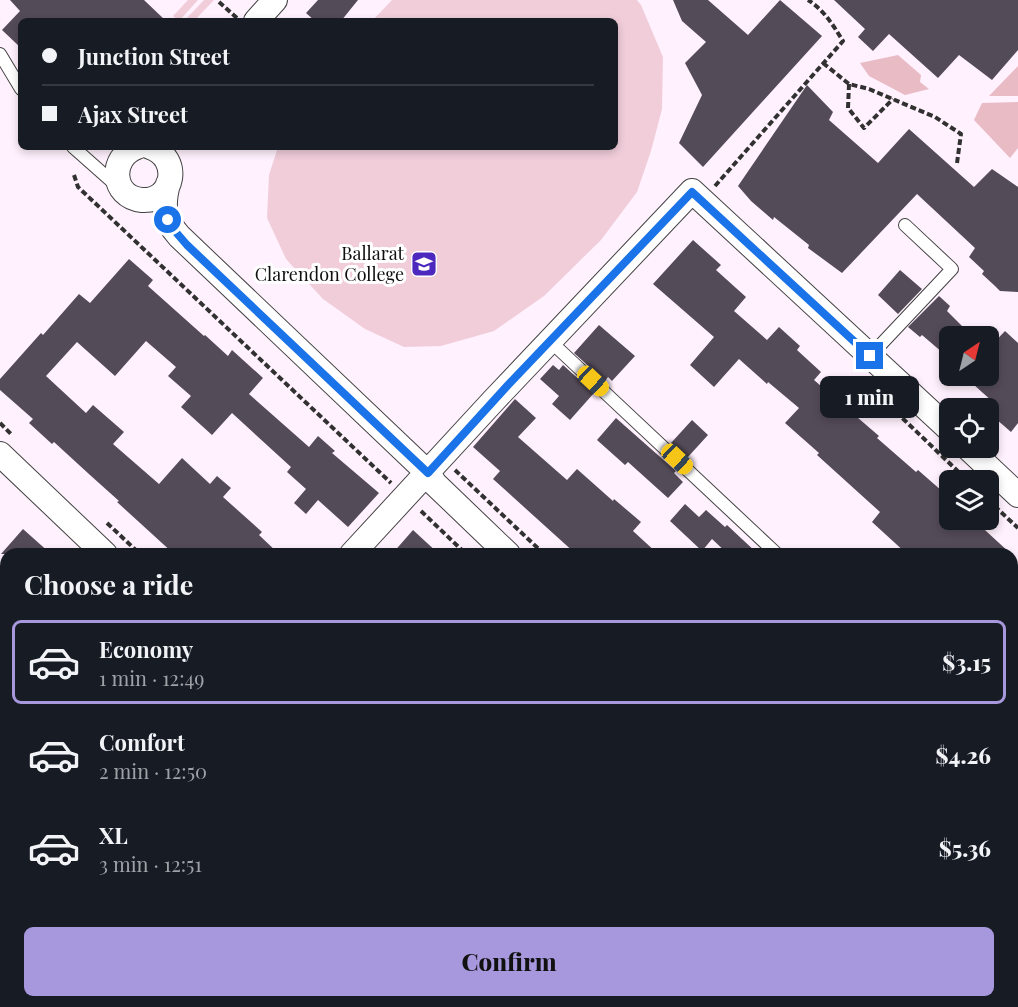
<!DOCTYPE html>
<meta charset="utf-8">
<style>
body{margin:0;font-family:"Playfair Display",serif;background:#242831;color:#f1f3f6;height:100vh;display:flex;flex-direction:column;font-size:22px;white-space:nowrap}
*{box-sizing:border-box;margin:0}
p{font-size:20px;color:#9ea1a6}
.icon{flex:none;width:33px;height:33px;fill:none;stroke:currentColor;stroke-width:2;stroke-linecap:round;stroke-linejoin:round}
.map{position:relative;flex:1;overflow:hidden}
.panel{position:absolute;left:0px;top:548px;width:1018px;height:460px;display:flex;flex-direction:column;background:#171b24;border-radius:18px 18px 0 0;box-shadow:0 3px 9px #0003}
.panel>*{flex:none}
.guide{position:absolute;left:18px;top:18px;width:600px;height:132px;border-radius:9px;box-shadow:0 3px 9px #0003;display:grid;align-content:center;height:132px;padding:0 24px;background:#171b24}
.needle{width:39px;rotate:35deg}
.tools{position:absolute;left:939px;top:326px;display:grid;gap:12px}
.tools a{display:grid;place-items:center;width:60px;height:60px;border-radius:9px;background:#171b24;box-shadow:0 3px 9px #0003;font-size:30px}
.end{position:absolute;width:27px;height:27px;margin:-14px;border:8px solid #1a73e8;background:#fff;box-shadow:0 0 0 3px #fff}
.from{border-radius:50%}
.bubble{position:absolute;height:42px;border-radius:9px;background:#171b24;box-shadow:0 3px 9px #0003;font-size:20px;font-weight:800;line-height:42px;text-align:center}
.car{position:absolute;width:18px;height:36px;margin:-18px -9px;border-radius:8px;box-shadow:0 0 4px 2px #0007;background:linear-gradient(#f5c518 24%,#345 0 40%,#f5c518 0 76%,#345 0 86%,#f5c518 0)}
.guide b{display:flex;align-items:center;gap:21px;height:57px;font-size:22px}
.guide b+b{border-top:2px solid #363941}
.guide i{width:15px;height:15px;background:#f1f3f6}
ul{padding:0;list-style:none}
li{display:flex;align-items:center;gap:18px;height:84px;margin:0 12px 9px;padding:0 12px;border:3px solid transparent;border-radius:9px}
li div{flex:1}
li b{display:block;font-size:22px}
li em{font-style:normal;font-weight:800}
li.active{border-color:#a798dd}
li>.icon{width:54px;height:54px;stroke-width:1.5}
h2{padding:0 24px;font-size:27px;line-height:72px}
.button{display:flex;gap:12px;margin-top:auto;padding:12px 24px}
.button a{flex:1;height:69px;border-radius:9px;background:#a798dd;color:#111;font-size:24px;font-weight:800;line-height:69px;text-align:center}
.map>svg:first-child{display:block}
.green{fill:#e9bbc5}
.pitch{fill:#f1cdda}
.building{fill:#544b58}
.lines{fill:none;stroke-linecap:round;stroke-linejoin:round}
.lane-casing{stroke:#424242;stroke-width:14}
.street-casing{stroke:#424242;stroke-width:26}
.secondary-casing{stroke:#313131;stroke-width:34}
.path{stroke:#313131;stroke-width:4;stroke-dasharray:6 3;stroke-linecap:butt}
.lane{stroke:#fff;stroke-width:12}
.street{stroke:#fff;stroke-width:24}
.secondary{stroke:#feadef;stroke-width:33}
.route{stroke:#1a73e8;stroke-width:8}
.labels{text-anchor:middle;stroke-width:6;stroke-linejoin:round;paint-order:stroke}
.poi-label{font-size:18px;fill:#0f0f0f;stroke:#fff;text-anchor:end}
</style>
<div class="map">
<svg width="1018" height="1007" viewBox="0 0 1018 1007">
<rect width="100%" height="100%" fill="#fff1fd"/>
<!-- green -->
<path class="green" d="M898 55 921 75 920 82 929 89 905 95 869 76 860 63Z
M1018 66V96H989Z
M1018 102V148L1010 158 974 120 982 103Z"/>
<!-- pitch -->
<path class="pitch" d="M188 0H198L179 21 173 16Z
M204 0H214L194 21H184Z
M392 0H637L641 5 663 57 662 109 651 151 637 192 601 240 544 296 494 331 441 346 404 347 365 329 323 299 286 259 267 218 269 175 278 147H615V21H372Z"/>
<!-- building -->
<path class="building" d="M10 0H144L166 21H21V48L2 30 20 11Z
M318 0H358L341 21H315L306 13Z
M673 0H708L748 35 780 0 822 36 703 167 679 143 702 95 685 63 706 42 682 21Z
M834 0H1018V50L992 80 959 55 938 78 889 34 873 51 858 37 865 29Z
M807 85 833 112 829 120 878 163 909 129 974 187 992 169 1018 187V292L1000 291 995 286 982 274 984 271 969 257 975 248 917 194 842 273 808 248 809 245 774 217 773 220 751 201 738 186Z
M693 240 721 265 716 270 746 297 734 311 767 340 779 327 800 346 797 350 821 372 814 380 879 436 877 438 916 472 918 470 950 498V519H973L1011 554H907L872 522 880 512 817 455 819 453 785 423 799 408 768 382 767 384 739 359 714 387 690 365 714 337 653 284Z
M129 259 153 280 148 286 204 336 205 335 228 356 232 350 263 378 249 394 309 447 318 436 335 451 332 453 379 493 348 527 318 500 306 514 294 503 306 489 287 472 291 467 232 413 212 435 181 407 191 396 168 376 176 367 146 341 115 376 77 342 46 376 86 413 93 405 124 432 113 444 159 484 182 458 210 484 217 476 231 488 223 497 262 532 259 535 279 554H174L117 502 119 501 90 475 54 442 52 444 29 423 33 419 0 390V379L41 333 43 335 79 294 90 303Z
M900 270 922 289 898 314 878 295Z
M939 296 950 306 947 311 972 336H950V359L922 335 920 337 908 327Z
M599 325 635 356 612 381 608 377 605 381 574 353Z
M1005 331 1018 343V423L1011 432 988 412V408H987L993 402 963 375H988V349Z
M553 365 559 370 563 365 594 393 570 420 552 404 559 396 540 379Z
M515 399 536 418 518 437 567 480 577 469 613 501 614 499 641 522 633 531 658 554H576L493 479 500 471 473 447Z
M616 418 676 471 674 473 683 482 668 498 628 462 625 465 597 440Z
M692 420 708 435 687 458 671 443Z
M685 504 699 517 706 510 725 527 727 525 758 554H728L712 539 702 551 670 521Z
M23 529 51 554H1Z
M413 530 439 554H392Z"/>
<g class="lines">
<defs>
<path id="lane" d="M0 54 21 89
M73 147 117 186
M550 341 777 554
M870 356 952 269 905 225"/>
<path id="street" d="M256 21 275 0
M137 147C109 157 111 197 142 200 174 202 182 158 150 147
M168 184C162 206 164 219 179 236L428 473 435 484 508 554
M967 447 1018 495
M0 454 105 554
M352 554 494 400 692 191 950 430
M1012 878 1018 872
M0 925 6 919
M577 1002 582 1007
M893 1007 897 1002"/>
<path id="secondary" d="M0 762 6 768
M254 1002 260 1007"/>
</defs>
<!-- lane casing -->
<use href="#lane" class="lane-casing"/>
<!-- street casing -->
<use href="#street" class="street-casing"/>
<!-- secondary casing -->
<use href="#secondary" class="secondary-casing"/>
<!-- path -->
<path class="path" d="M219 2 237 18
M823 63 849 84 869 89 935 117 961 134 957 163
M849 84 848 108 864 128 893 99
M74 175 78 187 391 483
M715 186 843 41C833 25 824 10 808 0
M896 412 967 480
M0 423 12 435
M455 470 544 554
M988 500 1018 528
M421 511 466 554
M107 523 140 554
M0 708 6 714
M0 825 6 831
M1012 847 1018 841
M1012 925 1018 919
M188 1002 193 1007
M310 1002 315 1007
M611 1002 616 1007
M861 1007 866 1002
M936 1007 941 1002"/>
<!-- lane -->
<use href="#lane" class="lane"/>
<!-- street -->
<use href="#street" class="street"/>
<!-- secondary -->
<use href="#secondary" class="secondary"/>
</g>
<g class="lines">
<!-- route -->
<path class="route" d="M168 220 174 230 187 245 428 473 508 385 692 192 870 356"/>
</g>
<!-- icons -->
<defs>
<symbol id="school-square" viewBox="-11 -11 22 22"><rect x="-9" y="-9" width="18" height="18" rx="4" fill="#4d28be" stroke="#fff"/><path d="M0-5L7-2L0 1L-7-2ZM-4 1L0 2.5L4 1V4Q0 6-4 4Z" fill="#fff"/></symbol>
</defs>
<g fill-rule="evenodd">
<use href="#school-square" x="409" y="249" width="30" height="30"/>
</g>
<g class="labels">
<!-- poi labels -->
<g class="poi-label">
<text x="404" y="260">Ballarat<tspan x="404" dy="21">Clarendon College</tspan></text>
</g>
</g>
</svg>
<div class="tools">
<a><svg class="needle" viewBox="-14 -14 28 28"><path d="M0-13l5 13h-10z" fill="#e53935"/><path d="M0 13l5-13h-10z" fill="#9ea1a6"/></svg></a>
<a><svg class="icon" aria-label="locate" viewBox="0 0 24 24"><circle cx="12" cy="12" r="6"/><path d="M12 2v4M12 18v4M2 12h4M18 12h4"/></svg></a>
<a><svg class="icon" aria-label="layers" viewBox="0 0 24 24"><path d="M12 4l9 5-9 5-9-5zM3 14l9 5 9-5"/></svg></a>
</div>
<i class="end from" style="left:168px;top:220px"></i>
<i class="end" style="left:870px;top:356px"></i>
<div class="bubble" style="left:820px;top:376px;width:99px">1 min</div>
<i class="car" style="left:593px;top:381px;rotate:133deg"></i>
<i class="car" style="left:677px;top:459px;rotate:133deg"></i>
<div class="guide">
<b><i class="from"></i>Junction Street</b>
<b><i></i>Ajax Street</b>
</div>
<section class="panel">
<h2>Choose a ride</h2>
<ul>
<li class="active"><svg class="icon" aria-label="car" viewBox="0 0 24 24"><path d="M5 17H2v-5l4-1 3-4h7l3 4 3 1v5h-3M9 17h6M6 11h13"/><circle cx="7" cy="17" r="2"/><circle cx="17" cy="17" r="2"/></svg><div><b>Economy</b><p>1 min · 12:49</p></div><em>$3.15</em></li>
<li><svg class="icon" aria-label="car" viewBox="0 0 24 24"><path d="M5 17H2v-5l4-1 3-4h7l3 4 3 1v5h-3M9 17h6M6 11h13"/><circle cx="7" cy="17" r="2"/><circle cx="17" cy="17" r="2"/></svg><div><b>Comfort</b><p>2 min · 12:50</p></div><em>$4.26</em></li>
<li><svg class="icon" aria-label="car" viewBox="0 0 24 24"><path d="M5 17H2v-5l4-1 3-4h7l3 4 3 1v5h-3M9 17h6M6 11h13"/><circle cx="7" cy="17" r="2"/><circle cx="17" cy="17" r="2"/></svg><div><b>XL</b><p>3 min · 12:51</p></div><em>$5.36</em></li>
</ul>
<div class="button"><a>Confirm</a></div>
</section>
</div>
